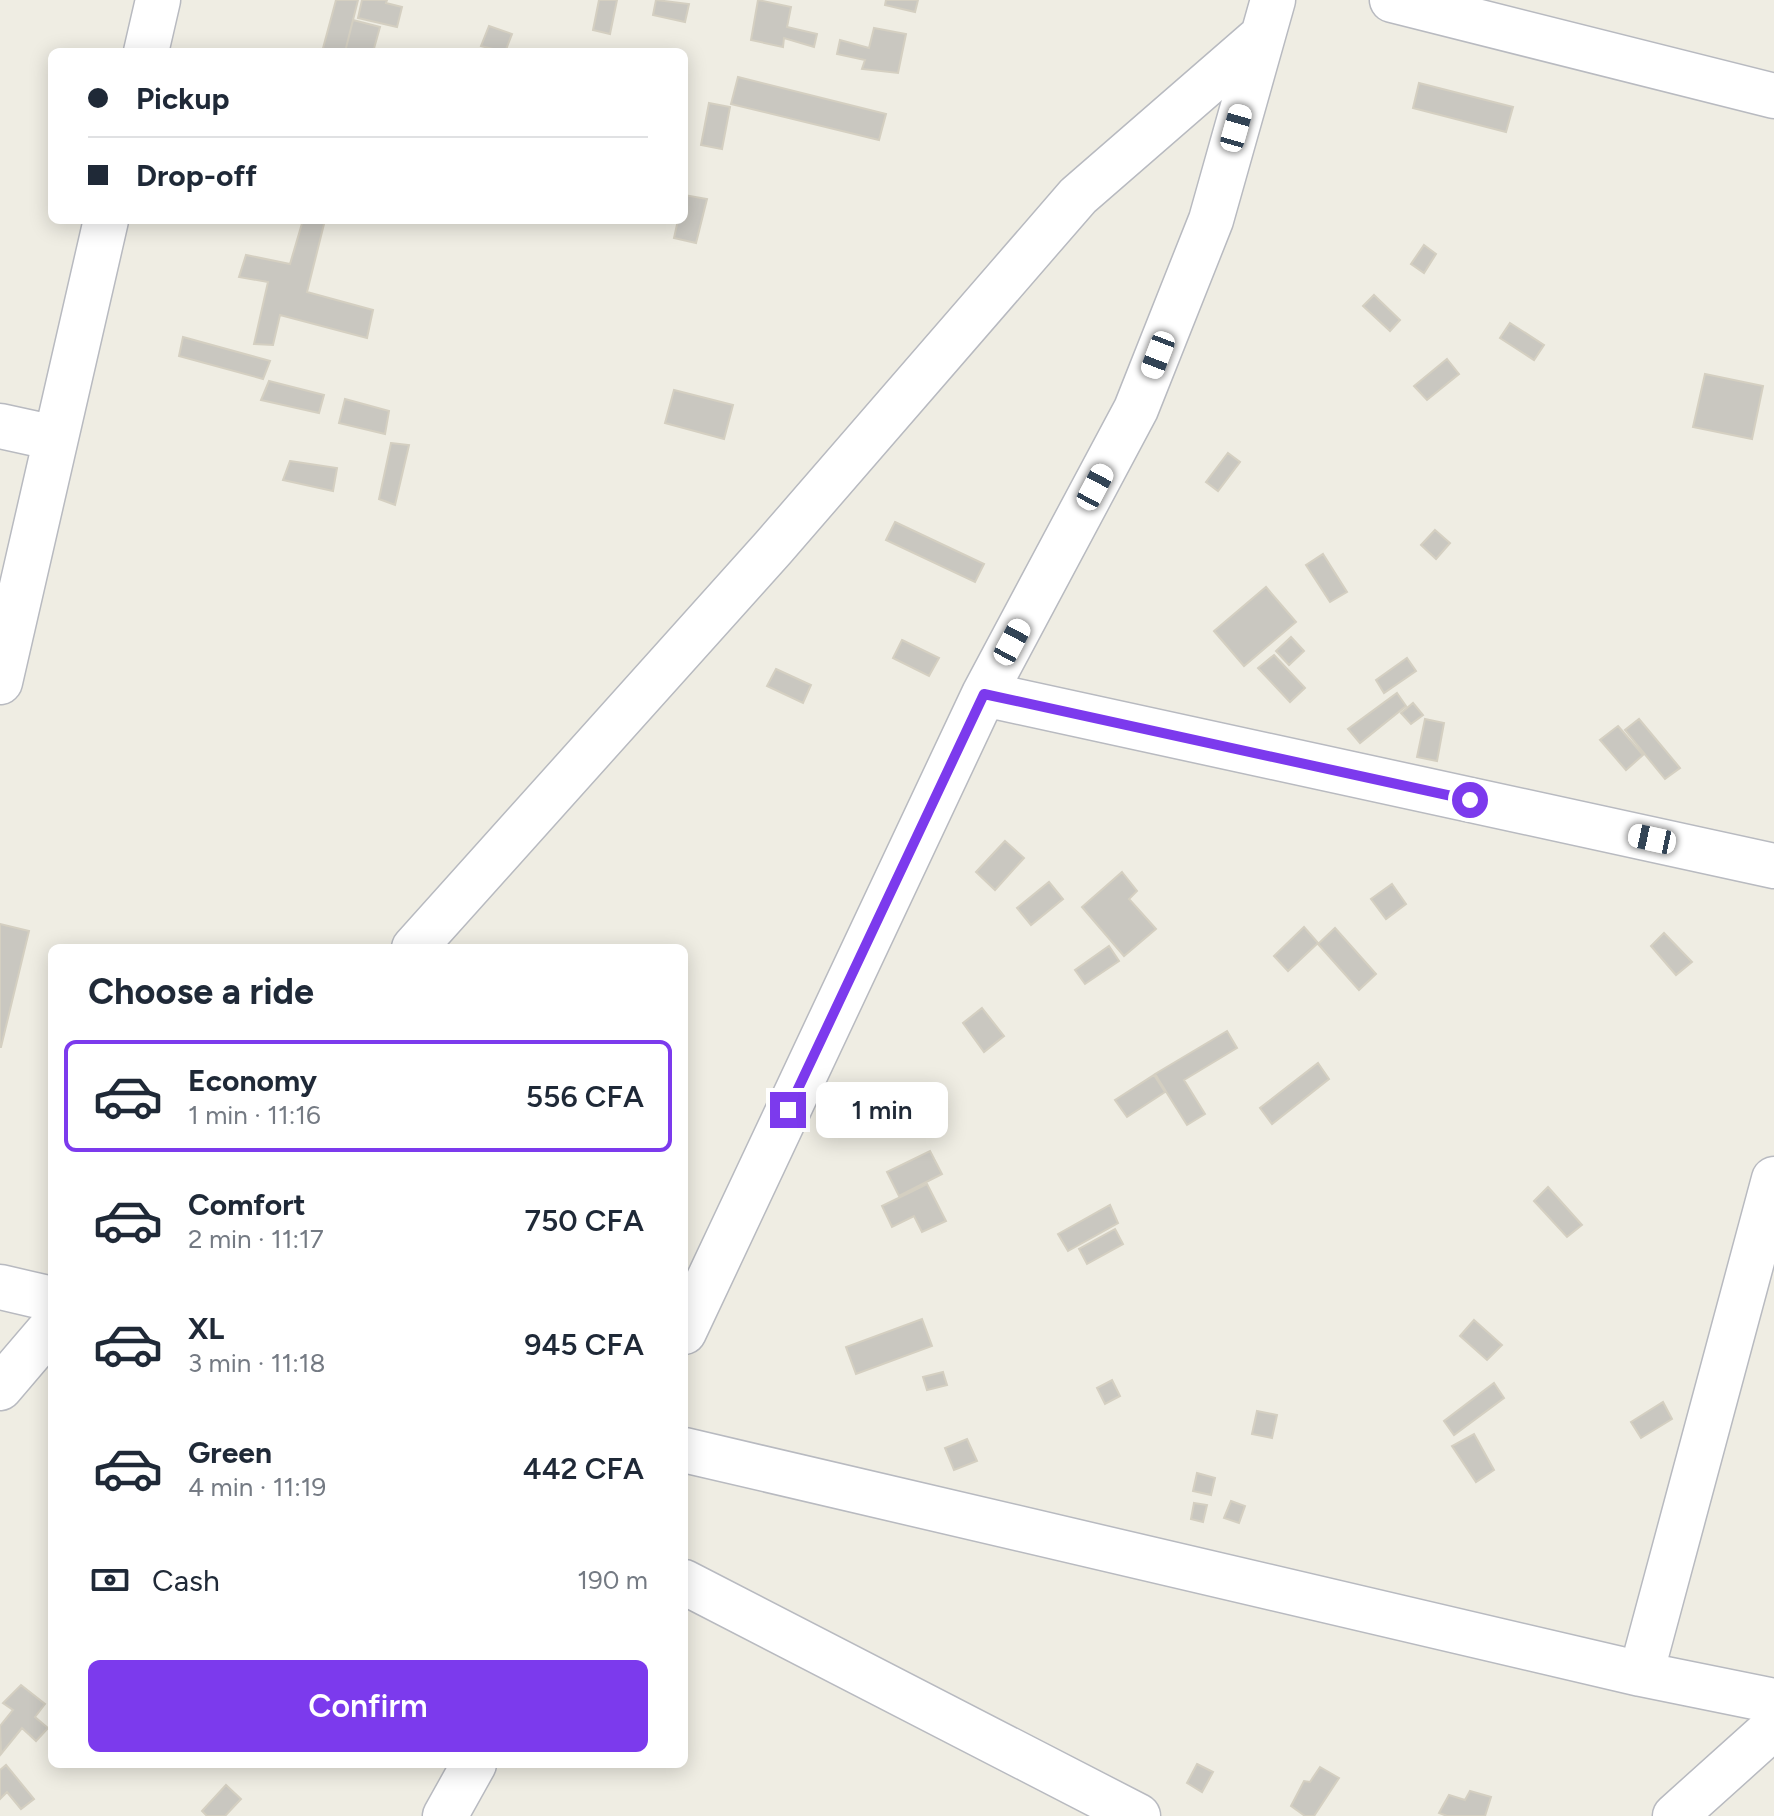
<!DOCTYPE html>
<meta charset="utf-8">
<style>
body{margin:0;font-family:Figtree,sans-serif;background:#f2f2f3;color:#1f2937;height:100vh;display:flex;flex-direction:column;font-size:30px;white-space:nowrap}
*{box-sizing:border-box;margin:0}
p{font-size:26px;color:#747a83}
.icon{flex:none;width:44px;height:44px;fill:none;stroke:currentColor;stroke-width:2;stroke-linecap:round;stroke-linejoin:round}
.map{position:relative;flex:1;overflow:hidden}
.panel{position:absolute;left:48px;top:944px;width:640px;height:824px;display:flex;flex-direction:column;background:#fff;border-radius:12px;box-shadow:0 4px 20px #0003}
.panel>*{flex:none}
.guide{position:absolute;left:48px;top:48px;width:640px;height:176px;border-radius:12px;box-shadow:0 4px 20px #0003;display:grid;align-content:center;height:176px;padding:0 40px;background:#fff}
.end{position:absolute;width:36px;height:36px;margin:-18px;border:10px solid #7c3aed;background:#fff;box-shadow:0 0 0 4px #fff}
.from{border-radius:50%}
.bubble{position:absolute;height:56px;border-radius:12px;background:#fff;box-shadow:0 4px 20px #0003;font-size:26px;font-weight:600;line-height:56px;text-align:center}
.car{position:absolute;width:24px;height:48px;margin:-24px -12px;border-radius:10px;box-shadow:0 0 6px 2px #0007;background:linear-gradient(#fff 24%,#345 0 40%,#fff 0 76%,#345 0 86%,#fff 0)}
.guide b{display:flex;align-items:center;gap:28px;height:76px;font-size:30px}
.guide b+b{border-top:2px solid #e0e1e3}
.guide i{width:20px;height:20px;background:#1f2937}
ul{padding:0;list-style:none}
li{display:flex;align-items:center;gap:24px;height:112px;margin:0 16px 12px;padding:0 24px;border:4px solid transparent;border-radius:12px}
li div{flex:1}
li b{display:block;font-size:30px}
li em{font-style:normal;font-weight:600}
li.active{border-color:#7c3aed}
li>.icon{width:72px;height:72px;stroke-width:1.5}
h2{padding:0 40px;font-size:36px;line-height:96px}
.pay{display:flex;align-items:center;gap:20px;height:88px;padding:0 40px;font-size:30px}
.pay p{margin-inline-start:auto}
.cta{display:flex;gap:16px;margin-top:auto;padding:16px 40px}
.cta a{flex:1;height:92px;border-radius:12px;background:#7c3aed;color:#fff;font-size:32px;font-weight:600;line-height:92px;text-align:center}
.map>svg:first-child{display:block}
.building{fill:#c9c7c0;stroke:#d4cfc1;stroke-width:2}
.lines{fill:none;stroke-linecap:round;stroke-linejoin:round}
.minor-casing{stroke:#b8bac0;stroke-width:47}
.minor{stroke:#fff;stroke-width:44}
.route{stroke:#7c3aed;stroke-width:10}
</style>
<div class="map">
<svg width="1774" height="1816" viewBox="0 0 1774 1816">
<rect width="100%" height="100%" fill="#efede3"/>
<!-- building -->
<path class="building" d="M336 0H358L345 52H322Z
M362 0H387L386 3 402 7 397 27 358 18Z
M599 0H617L610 34 593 30Z
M656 0 689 4 685 22 653 15Z
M758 0 791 7 787 27 817 34 814 47 784 38 783 47 751 40Z
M886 0H918L915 12 885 5Z
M353 20 380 27 373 52H345Z
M489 26 512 34 505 52 481 46Z
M874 28 906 34 898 73 862 69 865 60 837 54 840 40 869 48Z
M738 77 886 114 879 140 731 104Z
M1419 83 1513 107 1506 132 1413 108Z
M709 103 730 107 722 149 701 145Z
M684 195 707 199 696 243 674 238 678 220H684Z
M303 220H325L307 292 373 310 367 338 280 315 273 345 254 344 268 282 239 277 246 255 290 264Z
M1424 245 1436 254 1424 273 1411 264Z
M1374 295 1400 320 1390 331 1363 306Z
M1510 323 1544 345 1534 360 1500 338Z
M183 337 270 361 263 379 179 356Z
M1447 359 1459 374 1427 400 1414 386Z
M1705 374 1763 386 1752 439 1693 427Z
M269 381 324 395 319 413 261 400Z
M674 390 733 405 724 439 665 423Z
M345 399 389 411 385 434 339 423Z
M391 443 409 445 395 505 379 499Z
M1228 453 1240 462 1218 491 1206 482Z
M290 461 337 468 333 491 283 480Z
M895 522 984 564 975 582 886 540Z
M1435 530 1450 543 1436 559 1421 545Z
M1323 554 1347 592 1330 602 1306 565Z
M1266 587 1296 622 1244 666 1214 631Z
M1291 637 1304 651 1289 665 1276 651Z
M902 640 939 658 929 676 893 658Z
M1274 655 1305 688 1290 702 1258 668Z
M1407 658 1416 671 1384 693 1376 680Z
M776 669 811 685 803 703 767 686Z
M1397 693 1406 706 1360 743 1348 729Z
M1413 703 1423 715 1411 724 1401 713Z
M1425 719 1444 723 1437 761 1417 757Z
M1639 719 1680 768 1665 779 1625 730Z
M1618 726 1643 755 1626 770 1600 740Z
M1005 841 1024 858 995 890 976 872Z
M1122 872 1137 891 1129 899 1156 929 1124 956 1082 907Z
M1049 882 1063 899 1031 925 1017 908Z
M1392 884 1406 904 1386 919 1371 899Z
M0 924 29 931 1 1047H0Z
M1304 927 1318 943 1288 971 1274 956Z
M1335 928 1376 974 1359 990 1318 944Z
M1664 933 1692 962 1676 975 1651 946Z
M1109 946 1119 961 1085 984 1075 970Z
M982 1008 1004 1036 984 1052 963 1023Z
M1227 1031 1237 1048 1184 1080 1205 1114 1187 1125 1155 1074Z
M1318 1063 1329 1079 1272 1124 1260 1108Z
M1154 1075 1165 1092 1127 1117 1115 1100Z
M930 1151 942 1174 899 1196 887 1172Z
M927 1184 946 1221 922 1232 914 1216 892 1227 882 1206Z
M1548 1187 1582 1225 1567 1237 1534 1201Z
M1110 1205 1118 1223 1068 1251 1058 1234Z
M1115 1229 1123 1244 1087 1264 1079 1249Z
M922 1319 932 1346 856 1374 846 1347Z
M1474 1320 1502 1345 1487 1360 1460 1336Z
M943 1372 947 1385 927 1390 923 1377Z
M1112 1380 1120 1396 1105 1404 1097 1388Z
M1494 1383 1504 1398 1454 1435 1444 1421Z
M1663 1402 1672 1419 1641 1438 1631 1422Z
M1257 1411 1277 1415 1272 1438 1252 1434Z
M1474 1434 1494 1470 1476 1482 1452 1446Z
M967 1439 977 1461 954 1470 945 1448Z
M1197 1473 1215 1478 1211 1495 1193 1491Z
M1231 1501 1245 1506 1239 1523 1224 1518Z
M1194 1503 1207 1505 1203 1522 1191 1519Z
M21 1685 45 1704 35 1717 48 1728 36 1741 22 1728 1 1754 0 1726 13 1710 3 1703Z
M1197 1764 1213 1772 1202 1792 1187 1783Z
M6 1765 34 1799 21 1809 7 1792 0 1799V1770Z
M1320 1767 1339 1778 1314 1816H1305L1291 1806 1304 1781 1310 1782Z
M226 1785 241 1799 225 1816H207L202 1811Z
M1470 1791 1491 1797 1485 1816H1447L1439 1813 1449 1795 1465 1800Z"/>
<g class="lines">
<defs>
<path id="minor" d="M1392 0 1774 96
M146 52 158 0
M0 426 55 438
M0 682 106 220
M984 694 1774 866
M414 948 773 548 1078 196 1261 37
M0 1287 52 1299
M684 1332 984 694 1136 409 1211 220 1273 0
M0 1388 52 1327
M684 1450 1641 1674 1774 1701
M684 1582 1138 1816
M1641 1674 1774 1179
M445 1816 474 1764
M1675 1816 1774 1727"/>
</defs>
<!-- minor casing -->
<use href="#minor" class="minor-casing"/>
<!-- minor -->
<use href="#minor" class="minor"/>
</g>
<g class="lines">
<!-- route -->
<path class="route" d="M788 1110 984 694 1470 800"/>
</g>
</svg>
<i class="end from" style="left:1470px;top:800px"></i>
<i class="end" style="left:788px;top:1110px"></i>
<div class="bubble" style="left:816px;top:1082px;width:132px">1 min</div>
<i class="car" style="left:1236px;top:128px;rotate:16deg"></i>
<i class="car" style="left:1158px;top:355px;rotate:201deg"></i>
<i class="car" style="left:1095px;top:487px;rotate:28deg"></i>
<i class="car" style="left:1012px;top:642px;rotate:28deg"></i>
<i class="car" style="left:1652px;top:839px;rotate:282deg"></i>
<div class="guide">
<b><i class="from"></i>Pickup</b>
<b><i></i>Drop-off</b>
</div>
<section class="panel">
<h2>Choose a ride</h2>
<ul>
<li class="active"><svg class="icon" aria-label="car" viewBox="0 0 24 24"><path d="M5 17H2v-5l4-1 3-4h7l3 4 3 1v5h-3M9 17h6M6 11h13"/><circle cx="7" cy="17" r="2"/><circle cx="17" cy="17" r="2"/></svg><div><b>Economy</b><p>1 min · 11:16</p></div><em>556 CFA</em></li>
<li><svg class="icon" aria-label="car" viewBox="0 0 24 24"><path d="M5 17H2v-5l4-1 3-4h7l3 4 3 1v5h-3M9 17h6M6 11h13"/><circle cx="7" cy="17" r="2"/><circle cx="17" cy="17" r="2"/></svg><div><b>Comfort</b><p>2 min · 11:17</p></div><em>750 CFA</em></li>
<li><svg class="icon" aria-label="car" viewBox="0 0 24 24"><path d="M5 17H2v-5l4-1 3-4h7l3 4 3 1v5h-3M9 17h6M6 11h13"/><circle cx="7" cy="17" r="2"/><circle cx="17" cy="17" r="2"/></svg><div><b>XL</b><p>3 min · 11:18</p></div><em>945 CFA</em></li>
<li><svg class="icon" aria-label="car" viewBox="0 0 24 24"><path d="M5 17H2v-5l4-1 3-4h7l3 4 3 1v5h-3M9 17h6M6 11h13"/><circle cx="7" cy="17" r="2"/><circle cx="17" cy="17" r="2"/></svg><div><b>Green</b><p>4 min · 11:19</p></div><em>442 CFA</em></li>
</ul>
<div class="pay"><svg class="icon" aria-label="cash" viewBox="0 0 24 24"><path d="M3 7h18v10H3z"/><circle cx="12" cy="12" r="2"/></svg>Cash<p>190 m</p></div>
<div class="cta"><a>Confirm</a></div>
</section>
</div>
